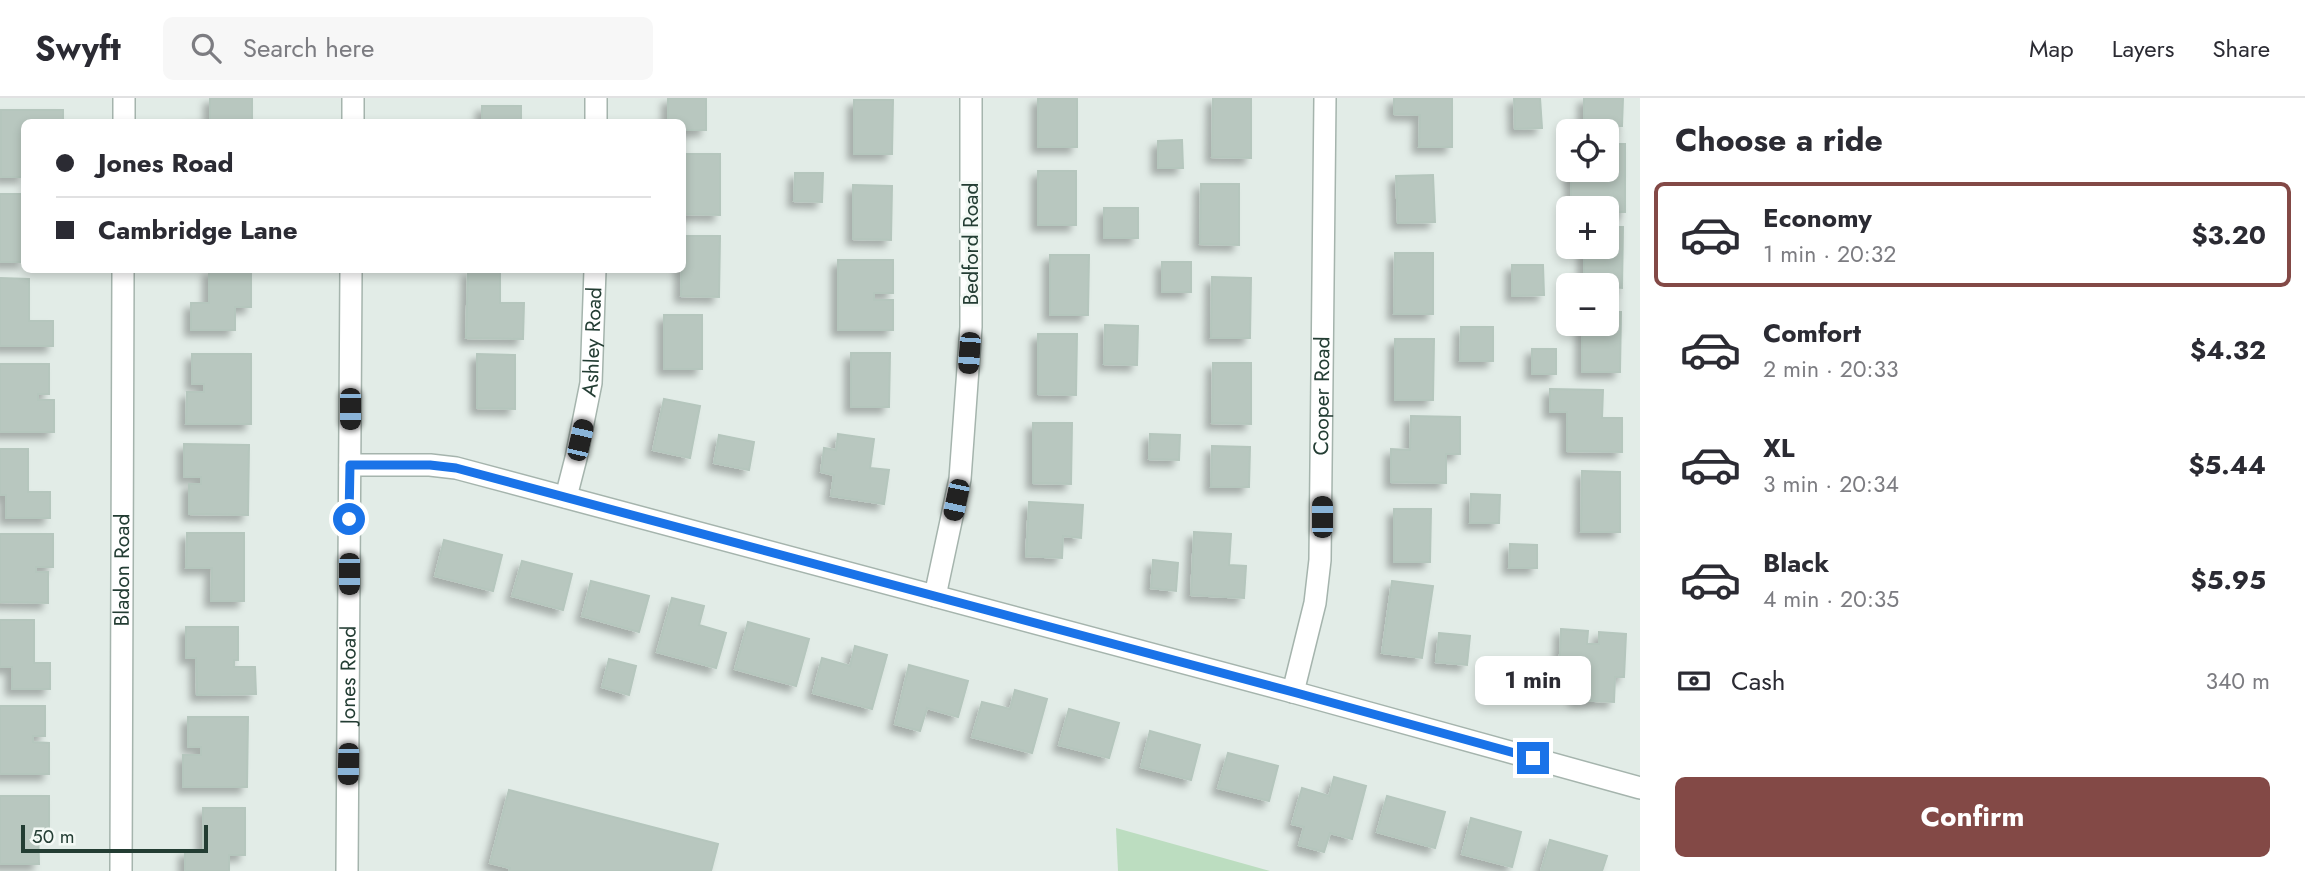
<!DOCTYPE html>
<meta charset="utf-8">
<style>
body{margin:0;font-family:Jost,sans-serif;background:#f7f7f7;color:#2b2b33;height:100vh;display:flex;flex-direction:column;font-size:26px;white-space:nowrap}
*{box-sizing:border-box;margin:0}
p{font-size:23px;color:#7c7c81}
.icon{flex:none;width:38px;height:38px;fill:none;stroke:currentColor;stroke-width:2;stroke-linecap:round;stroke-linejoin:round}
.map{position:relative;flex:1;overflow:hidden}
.details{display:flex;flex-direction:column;background:#fff;width:665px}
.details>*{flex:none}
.hud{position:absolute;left:21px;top:21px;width:665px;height:154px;border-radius:10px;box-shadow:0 4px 10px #0003;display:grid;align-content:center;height:154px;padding:0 35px;background:#fff}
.tools{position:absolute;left:1556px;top:21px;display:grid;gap:14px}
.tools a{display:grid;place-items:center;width:63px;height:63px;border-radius:10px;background:#fff;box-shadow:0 4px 10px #0003;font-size:35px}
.scale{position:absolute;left:21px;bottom:18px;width:187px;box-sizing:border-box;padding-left:7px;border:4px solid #233d33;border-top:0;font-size:19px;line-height:24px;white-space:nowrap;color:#233d33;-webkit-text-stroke:5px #f3f9f5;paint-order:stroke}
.end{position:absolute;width:32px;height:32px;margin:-16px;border:9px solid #1a73e8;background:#fff;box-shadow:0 0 0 4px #fff}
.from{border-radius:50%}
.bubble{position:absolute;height:49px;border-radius:10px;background:#fff;box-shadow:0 4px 10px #0003;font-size:23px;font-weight:700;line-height:49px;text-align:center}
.car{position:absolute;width:21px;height:42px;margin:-21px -10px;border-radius:9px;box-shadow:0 0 5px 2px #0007;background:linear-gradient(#222 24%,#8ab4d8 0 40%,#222 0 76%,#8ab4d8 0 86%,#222 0)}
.hud b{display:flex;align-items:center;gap:24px;height:66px;font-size:26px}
.hud b+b{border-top:2px solid #e1e1e2}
.hud i{width:18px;height:18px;background:#2b2b33}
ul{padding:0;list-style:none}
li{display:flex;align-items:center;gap:21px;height:105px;margin:0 14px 10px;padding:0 21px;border:4px solid transparent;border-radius:10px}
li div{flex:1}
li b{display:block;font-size:26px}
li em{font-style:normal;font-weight:700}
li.on{border-color:#834946}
li>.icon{width:63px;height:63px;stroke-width:1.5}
h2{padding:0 35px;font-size:32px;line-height:84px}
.pay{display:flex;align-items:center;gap:18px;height:77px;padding:0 35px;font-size:26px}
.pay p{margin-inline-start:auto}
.primary-button{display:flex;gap:14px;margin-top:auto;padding:14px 35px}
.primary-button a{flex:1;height:80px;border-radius:10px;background:#834946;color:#fff;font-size:28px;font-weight:700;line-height:80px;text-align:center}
header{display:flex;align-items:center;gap:42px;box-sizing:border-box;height:98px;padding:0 35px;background:#fff;border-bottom:2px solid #e1e1e2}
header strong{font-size:33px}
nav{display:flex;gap:38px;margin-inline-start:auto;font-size:24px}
.search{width:490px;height:63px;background:#f7f7f7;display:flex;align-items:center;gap:18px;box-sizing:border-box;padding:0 24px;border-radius:10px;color:#7c7c81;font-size:26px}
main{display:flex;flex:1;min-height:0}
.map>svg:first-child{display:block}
.green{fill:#bcddc0}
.building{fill:#b8c7bf;stroke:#b5c6bd;stroke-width:2;filter:url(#shadow)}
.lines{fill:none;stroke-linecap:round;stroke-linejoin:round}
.minor-casing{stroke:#a5b4ad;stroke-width:24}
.minor{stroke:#fff;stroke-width:21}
.route{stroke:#1a73e8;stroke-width:9}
.labels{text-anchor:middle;stroke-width:6;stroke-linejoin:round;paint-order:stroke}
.street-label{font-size:21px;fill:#233d33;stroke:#f3f9f5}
</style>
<header>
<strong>Swyft</strong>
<div class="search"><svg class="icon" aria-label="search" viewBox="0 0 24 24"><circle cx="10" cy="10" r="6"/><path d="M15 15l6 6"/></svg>Search here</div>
<nav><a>Map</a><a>Layers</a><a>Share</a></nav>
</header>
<main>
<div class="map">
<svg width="1640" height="773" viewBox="0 0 1640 773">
<defs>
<filter id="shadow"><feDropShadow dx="-6" dy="6" stdDeviation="3.5" flood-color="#0004"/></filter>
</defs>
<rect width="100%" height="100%" fill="#e2ece7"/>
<!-- green -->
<path class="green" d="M1116 730 1270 773H1118Z"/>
<!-- building -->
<path class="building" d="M210 0H252V24H192V22H210Z
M668 0H706V32H682V24H668Z
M1038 0H1077V49H1038Z
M1213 0H1251V60L1212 59Z
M1394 0H1452V49H1419L1420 17 1394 16Z
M1514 0H1540L1542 30 1515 31Z
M1584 0H1623L1622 28H1584Z
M854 2H893L892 56H854Z
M482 8H521V24H482Z
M1 12H63V24H24V79H1Z
M1182 42 1183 70H1158V43Z
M1606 46H1625V114H1606V110H1571V72H1606Z
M682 56H720V117L682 116Z
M1038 73H1076V127H1038Z
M795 75H823L822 104 794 103Z
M1433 77 1435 124 1398 125 1396 78Z
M1201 86H1239V147L1200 146Z
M853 87 892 88 891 142 853 141Z
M0 96H24V164H0Z
M1104 110H1138V140H1104Z
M1606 129H1623L1622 190 1584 187V149H1606Z
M682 138H720L719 199 681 198Z
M1395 155H1433V216H1394Z
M1050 157H1089L1088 217H1050Z
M838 162H893V195H874V202H893V232H838Z
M1162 164H1191V194H1162Z
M1512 167H1543L1544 197 1512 198Z
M209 172H251V209H235V232H191V205H209Z
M468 173 500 174V205H524L523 241 466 240Z
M1212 179 1251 180 1250 240H1211Z
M0 180 29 181V223H53V248H0Z
M1606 214H1621L1620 274H1582V226H1606Z
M664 217H702V271H664Z
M1105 227 1138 228 1137 267 1104 266Z
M1461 229H1493V263H1460Z
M1038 236H1077L1076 297 1038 296Z
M1395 241H1434L1433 302H1395Z
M1532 251H1556V276H1532Z
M851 255H890L889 309H851Z
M192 256H251V326H186L187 294H204V286H192Z
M477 256 515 257V311L477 310Z
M1213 265H1251V326L1212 325Z
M0 266H49V296H38V302H54V334H0Z
M1550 291 1603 292 1602 320H1622V354L1567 353V314H1550Z
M664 301 700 308 690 360 653 352Z
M1411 318 1460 319V356H1446V385L1391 384V351L1410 352Z
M1033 325H1072L1071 386 1033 385Z
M838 336 874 341 870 370 889 372 884 406 831 398 834 377 821 374 824 350 836 352Z
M1150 336 1180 337 1179 362 1149 361Z
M719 337 754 344 749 372 714 365Z
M184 346 249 347 248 417 189 416V386H201V379H184Z
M1212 348 1250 349 1249 389H1211Z
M0 351H28V394H50V420H6V397H0Z
M1582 373 1620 374V434H1581Z
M1471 396 1500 397 1499 425H1470Z
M1029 404 1083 407 1081 440 1063 438 1062 460 1026 458Z
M1394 411H1431L1430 464H1394Z
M1194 434 1231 436 1229 467 1246 468 1244 500 1191 497Z
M187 435H244V503H211L212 470H186Z
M0 436H53V469H36V474H48V505L0 504Z
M444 442 502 457 493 493 435 478Z
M1510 446 1537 447V470H1509Z
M1153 462 1178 465 1176 493 1151 490Z
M522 463 572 476 563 512 512 498Z
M591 483 649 498 639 534 582 518Z
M1392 483 1433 488 1422 560 1382 555Z
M672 500 704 508 699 527 726 535 716 570 657 554Z
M0 522H34V565H50V591H12V569H0Z
M748 524 809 541 796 588 735 571Z
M186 529H238V562H234V569H255L256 596 197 597 196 560H186Z
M1561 531 1588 533 1587 546H1599V534L1626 536 1624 579H1615L1614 604 1575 602 1576 581 1559 580Z
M1439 535 1470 538 1467 567 1436 564Z
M855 548 887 557 872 611 813 595 822 560 850 568Z
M609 561 636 568 629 597 602 589Z
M909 567 968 583 958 619 927 610 920 633 895 626Z
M1015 592 1047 601 1032 655 972 639 982 604 1010 611Z
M0 608H45V638H33V644L49 645V676H0Z
M1069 611 1119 625 1109 660 1059 647Z
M188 619H248L247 689H183V657H201V649H188Z
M1150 633 1200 647 1191 682 1141 669Z
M1228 655 1278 668 1269 703 1218 690Z
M1334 679 1366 688 1352 741 1330 735 1324 754 1299 747 1304 729 1292 726 1302 690 1329 698Z
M509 692 718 746 711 773H509L510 770 490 765Z
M0 698H49V731H38L39 766H0Z
M1387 698 1445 714 1435 750 1377 734Z
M203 710H245V757H229V773H185V753H203Z
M1471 720 1521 734 1512 769 1462 756Z
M1550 742 1607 758 1602 773H1541Z"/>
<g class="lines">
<defs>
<g id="minor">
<path d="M124 24V0"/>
<path d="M353 24V0"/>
<path d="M596 24V0"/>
<path d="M350 367H430L456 370 1293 594 1640 690"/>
<path id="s1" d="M566 399 576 360 591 285 595 172"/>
<path d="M935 498 960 381 971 229V0"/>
<path id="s2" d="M1293 594 1315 505 1320 462 1325 0"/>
<path id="s3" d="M121 773 123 172"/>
<path id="s4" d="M347 773 351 172"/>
</g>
</defs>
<!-- minor casing -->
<use href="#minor" class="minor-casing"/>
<!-- minor -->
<use href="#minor" class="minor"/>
</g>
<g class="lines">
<!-- route -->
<path class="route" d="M349 421 350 367H430L456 370 1293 594 1533 660"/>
</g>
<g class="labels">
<!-- street labels -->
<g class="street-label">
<text transform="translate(971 146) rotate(-90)" y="7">Bedford Road</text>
<text dy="7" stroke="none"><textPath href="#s1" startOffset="158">Ashley Road</textPath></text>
<text dy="7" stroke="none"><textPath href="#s2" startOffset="299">Cooper Road</textPath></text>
<text dy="7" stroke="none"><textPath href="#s3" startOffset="301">Bladon Road</textPath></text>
<text dy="7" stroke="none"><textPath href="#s4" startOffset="196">Jones Road</textPath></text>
</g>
</g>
</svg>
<div class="tools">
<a><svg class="icon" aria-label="locate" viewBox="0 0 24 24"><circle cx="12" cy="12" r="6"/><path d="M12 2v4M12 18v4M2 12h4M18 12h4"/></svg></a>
<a>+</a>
<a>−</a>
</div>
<div class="scale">50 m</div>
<i class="end from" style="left:349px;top:421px"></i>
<i class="end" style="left:1533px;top:660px"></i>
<div class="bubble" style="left:1475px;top:558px;width:116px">1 min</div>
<i class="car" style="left:969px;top:255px;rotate:184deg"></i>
<i class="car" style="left:350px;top:311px;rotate:180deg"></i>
<i class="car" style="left:580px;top:342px;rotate:13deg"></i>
<i class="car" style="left:956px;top:402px;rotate:192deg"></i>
<i class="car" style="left:1322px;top:419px;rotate:0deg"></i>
<i class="car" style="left:349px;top:476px;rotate:180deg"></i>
<i class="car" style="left:348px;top:666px;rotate:181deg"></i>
<div class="hud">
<b><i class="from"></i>Jones Road</b>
<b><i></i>Cambridge Lane</b>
</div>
</div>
<section class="details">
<h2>Choose a ride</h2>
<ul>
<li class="on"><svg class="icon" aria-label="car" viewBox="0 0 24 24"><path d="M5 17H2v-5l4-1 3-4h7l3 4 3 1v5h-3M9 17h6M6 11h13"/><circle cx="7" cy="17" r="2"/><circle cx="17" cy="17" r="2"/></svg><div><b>Economy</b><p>1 min · 20:32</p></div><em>$3.20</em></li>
<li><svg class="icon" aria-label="car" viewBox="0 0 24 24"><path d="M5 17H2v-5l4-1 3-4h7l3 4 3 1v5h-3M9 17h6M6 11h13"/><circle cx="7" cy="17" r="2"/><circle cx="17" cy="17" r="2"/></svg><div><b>Comfort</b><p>2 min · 20:33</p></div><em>$4.32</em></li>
<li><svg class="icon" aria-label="car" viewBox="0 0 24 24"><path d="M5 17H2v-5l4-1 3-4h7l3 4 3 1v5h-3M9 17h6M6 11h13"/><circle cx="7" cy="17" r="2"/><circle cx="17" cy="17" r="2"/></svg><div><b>XL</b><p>3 min · 20:34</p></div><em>$5.44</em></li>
<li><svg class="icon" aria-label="car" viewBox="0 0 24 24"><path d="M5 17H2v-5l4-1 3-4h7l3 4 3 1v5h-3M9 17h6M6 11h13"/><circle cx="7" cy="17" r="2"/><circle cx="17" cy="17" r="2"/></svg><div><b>Black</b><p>4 min · 20:35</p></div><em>$5.95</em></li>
</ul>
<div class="pay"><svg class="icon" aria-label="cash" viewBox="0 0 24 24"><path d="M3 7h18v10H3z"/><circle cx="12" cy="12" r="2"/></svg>Cash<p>340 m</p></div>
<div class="primary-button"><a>Confirm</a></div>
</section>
</main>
